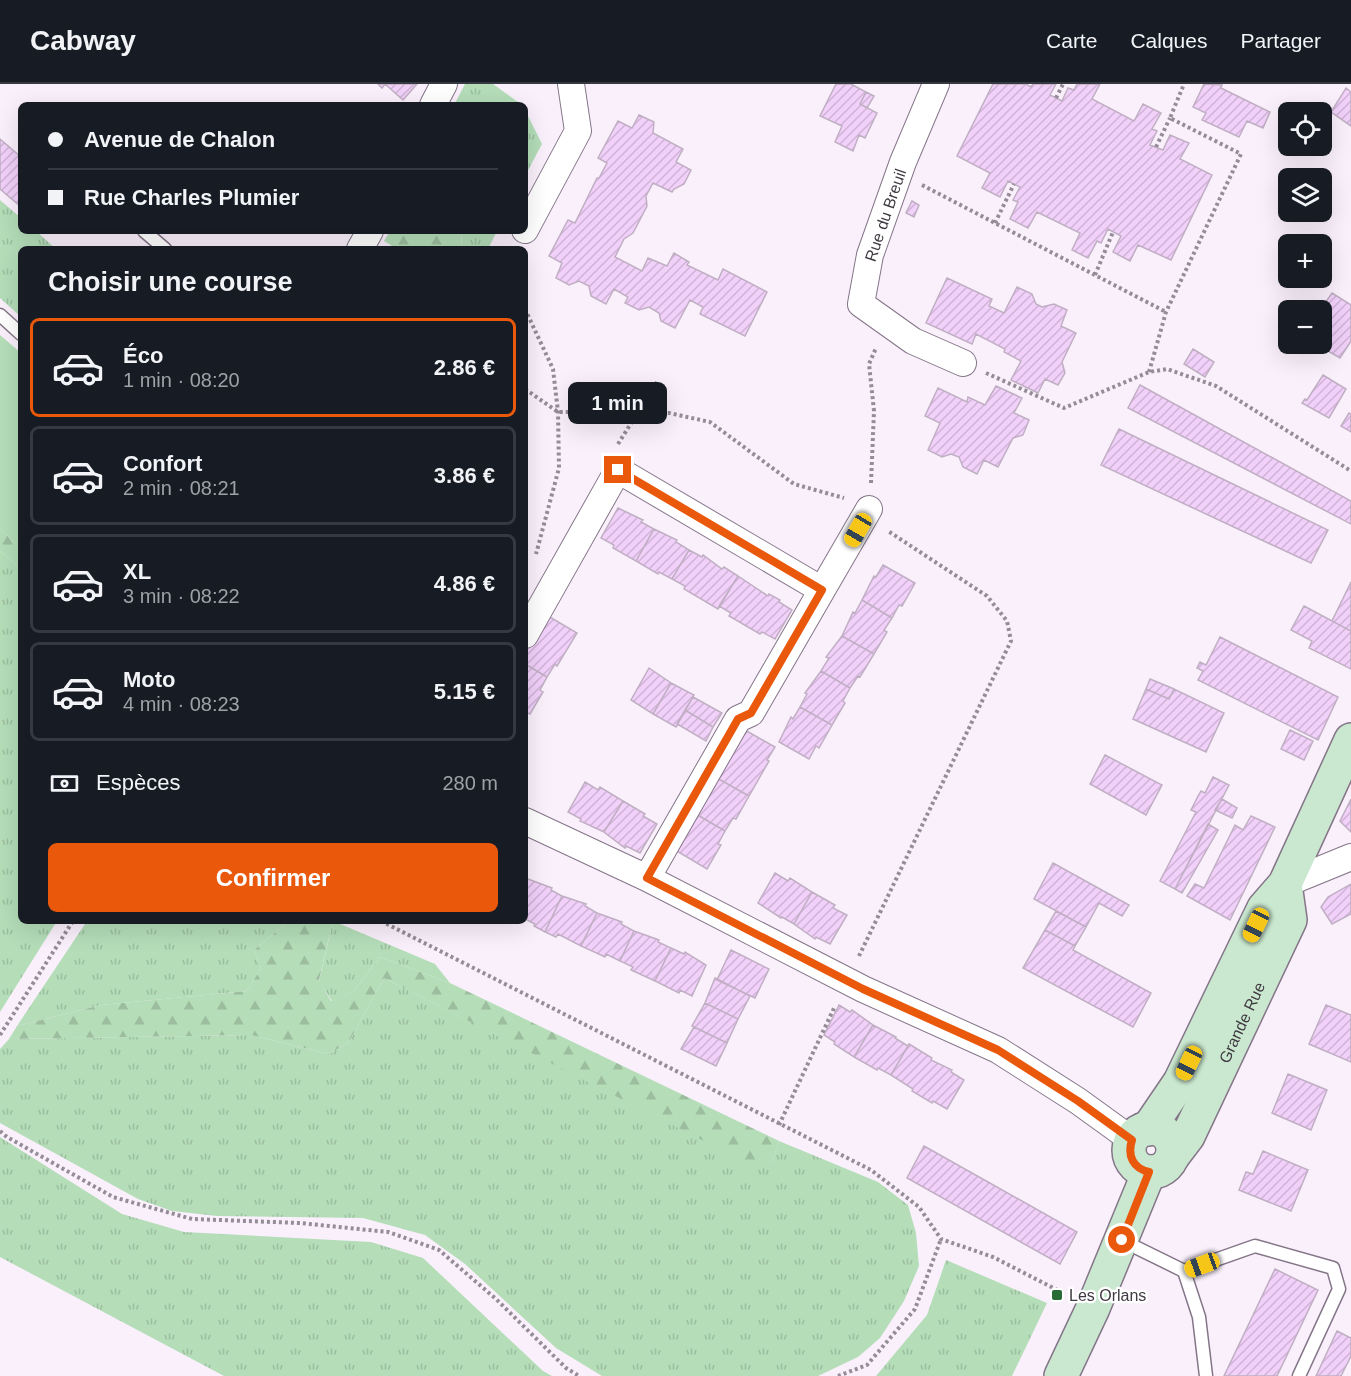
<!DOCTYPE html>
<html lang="fr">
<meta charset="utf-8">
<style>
body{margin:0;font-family:Helvetica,sans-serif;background:#20242c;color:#f1f3f6;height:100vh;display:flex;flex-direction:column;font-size:22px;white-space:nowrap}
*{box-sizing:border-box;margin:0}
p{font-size:20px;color:#9ea1a6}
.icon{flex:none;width:33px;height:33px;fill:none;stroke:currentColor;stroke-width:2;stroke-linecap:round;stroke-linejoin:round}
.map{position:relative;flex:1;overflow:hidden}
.sheet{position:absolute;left:18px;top:162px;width:510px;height:678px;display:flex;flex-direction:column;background:#171b24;border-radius:9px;box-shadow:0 6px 24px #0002}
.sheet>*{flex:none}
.top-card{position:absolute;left:18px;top:18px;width:510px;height:132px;border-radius:9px;box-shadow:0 6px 24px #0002;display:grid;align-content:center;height:132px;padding:0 30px;background:#171b24}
.buttons{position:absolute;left:1278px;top:18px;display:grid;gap:12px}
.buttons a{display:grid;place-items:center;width:54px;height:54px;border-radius:9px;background:#171b24;box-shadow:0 6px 24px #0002;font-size:30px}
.end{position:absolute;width:27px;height:27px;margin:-14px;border:8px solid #ea580c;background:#fff;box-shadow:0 0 0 3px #fff}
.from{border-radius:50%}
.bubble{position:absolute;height:42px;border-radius:9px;background:#171b24;box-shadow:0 6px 24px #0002;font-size:20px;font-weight:700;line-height:42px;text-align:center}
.car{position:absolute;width:18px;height:36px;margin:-18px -9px;border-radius:8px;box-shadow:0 0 4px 2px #0007;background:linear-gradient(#f5c518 24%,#345 0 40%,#f5c518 0 76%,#345 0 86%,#f5c518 0)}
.top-card b{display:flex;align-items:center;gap:21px;height:57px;font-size:22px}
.top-card b+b{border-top:2px solid #363941}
.top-card i{width:15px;height:15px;background:#f1f3f6}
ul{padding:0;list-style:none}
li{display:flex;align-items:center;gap:18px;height:99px;margin:0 12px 9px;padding:0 18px;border:3px solid #363941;border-radius:9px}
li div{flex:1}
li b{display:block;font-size:22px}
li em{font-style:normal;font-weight:700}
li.active{border-color:#ea580c}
li>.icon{width:54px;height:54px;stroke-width:1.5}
h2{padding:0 30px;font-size:27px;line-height:72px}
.pay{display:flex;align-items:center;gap:15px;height:66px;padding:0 30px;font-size:22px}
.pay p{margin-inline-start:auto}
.button{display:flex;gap:12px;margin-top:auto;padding:12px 30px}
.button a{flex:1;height:69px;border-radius:9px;background:#ea580c;color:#fff;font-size:24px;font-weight:700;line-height:69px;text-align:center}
header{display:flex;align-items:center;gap:36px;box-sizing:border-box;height:84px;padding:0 30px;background:#171b24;border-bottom:2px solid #363941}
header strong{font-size:28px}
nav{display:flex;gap:33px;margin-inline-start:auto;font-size:21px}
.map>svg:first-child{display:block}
.grass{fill:url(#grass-tufts)}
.forest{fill:url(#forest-firs)}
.garden{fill:#b4ddb8}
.building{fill:url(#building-hatch);stroke:#c0afc3;stroke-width:1.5}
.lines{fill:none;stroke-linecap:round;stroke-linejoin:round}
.lane-casing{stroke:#847588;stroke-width:15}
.street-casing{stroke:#847588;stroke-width:28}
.secondary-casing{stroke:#847588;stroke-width:36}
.path{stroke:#948c96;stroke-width:4;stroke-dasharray:3 3;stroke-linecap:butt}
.lane{stroke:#fff;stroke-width:12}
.street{stroke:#fff;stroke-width:26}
.secondary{stroke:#cae8cf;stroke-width:33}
.route{stroke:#ea580c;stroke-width:8}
.poi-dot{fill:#296c36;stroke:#fff;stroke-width:2}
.labels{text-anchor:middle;stroke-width:4.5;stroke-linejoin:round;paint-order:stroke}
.street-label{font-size:16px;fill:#3f3941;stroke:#fff}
.poi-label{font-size:16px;fill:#3f3941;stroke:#fff;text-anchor:start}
</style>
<header>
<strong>Cabway</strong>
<nav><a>Carte</a><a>Calques</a><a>Partager</a></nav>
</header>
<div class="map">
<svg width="1351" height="1292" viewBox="0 0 1351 1292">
<defs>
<pattern id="grass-tufts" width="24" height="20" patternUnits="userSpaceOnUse" patternTransform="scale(1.5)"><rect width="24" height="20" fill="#b4ddb8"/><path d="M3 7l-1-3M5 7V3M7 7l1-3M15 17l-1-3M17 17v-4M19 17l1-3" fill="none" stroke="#9cbe9f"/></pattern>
<pattern id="forest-firs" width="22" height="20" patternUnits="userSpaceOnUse" patternTransform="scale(1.5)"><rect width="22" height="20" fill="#b4ddb8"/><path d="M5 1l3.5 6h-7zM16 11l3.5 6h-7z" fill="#9cbe9f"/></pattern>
<pattern id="building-hatch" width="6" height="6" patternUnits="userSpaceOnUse" patternTransform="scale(1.5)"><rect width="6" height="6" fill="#f1d0f9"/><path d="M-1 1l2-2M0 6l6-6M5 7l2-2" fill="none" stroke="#d0b3d7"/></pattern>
</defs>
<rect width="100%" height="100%" fill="#faf0fc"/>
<!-- grass -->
<path class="grass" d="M465 0H493L522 21H454Z
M525 26 542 60 525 92Z
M0 116 21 134V147H36L56 165H21V233L0 214Z
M461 147H497L488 165H462Z
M0 467 21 485V837H57L0 928Z
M87 837H289L254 866 261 884 247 907 101 921 17 942Z
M333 837 435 880 450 899 380 873 353 908 332 917 319 897Z
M384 894 759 1084 773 1076 779 1057 878 1098 908 1121 916 1149 919 1182 904 1217 880 1254 858 1273 818 1292H602L556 1264 465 1180 425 1151 363 1134 217 1132 172 1127 138 1115 0 1039V965L9 955 251 951 329 970 349 958Z
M0 1053 122 1130 184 1148 371 1158 423 1174 543 1287 552 1292H224L0 1173Z
M946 1176 1047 1219 1012 1292H876L927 1231Z"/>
<!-- forest -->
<path class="forest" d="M390 147H461L462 165H397L384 157Z
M0 445 21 464V485L0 467Z
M289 837H333L319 896 331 917 353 908 380 873 450 899 779 1057 773 1076 759 1085 384 894 349 958 329 970 251 951 9 955 17 942 101 921 247 907 261 884 254 866Z"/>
<!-- garden -->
<path class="garden" d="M0 251 21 269V464L0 445Z"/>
<!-- building -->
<path class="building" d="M378 0H417L403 16 385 0 382 4Z
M836 0H851L866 8 860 20 877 29 865 54 859 51 853 67 835 58 842 42 820 32Z
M993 0H1026L1031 3 1033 0H1056L1050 11 1062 17 1068 4 1074 6 1077 0H1100L1092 15 1134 37 1143 20 1161 29 1152 45 1157 47 1150 61 1163 66 1170 51 1189 59 1180 75 1212 91 1171 176 1138 161 1130 177 1113 168 1121 152 1108 145 1101 159 1097 157 1088 174 1072 166 1080 149 1037 128 1028 144 1010 135 1018 118 1013 116 1020 103 1008 97 1000 113 982 104 990 89 957 72Z
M1204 0 1222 1 1221 4 1270 28 1263 44 1247 37 1239 53 1202 36 1206 29 1193 23Z
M1346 4 1351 8V42L1331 28Z
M866 8 874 12 867 24 860 20Z
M639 31 654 38 653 49 683 65 676 78 691 86 684 100 674 105 672 108 653 99 646 112 647 122 633 149 624 155 615 173 642 187 648 174 667 182 674 169 689 178 687 181 718 196 723 185 767 208 745 252 700 230 703 223 690 216 675 244 661 237 659 229 649 223 639 226 625 219 628 213 614 205 606 220 591 212 589 202 579 197 569 201 556 194 562 179 549 172 568 136 575 139 597 94H599L607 79 598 74 618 37 632 44Z
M0 55 21 73 20 122 0 105Z
M912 117 919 121 914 133 906 129Z
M947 194 992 215 989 222 1004 229 1017 203 1032 210 1036 220 1042 223 1054 220 1067 226 1061 242 1076 249 1062 278 1065 289 1058 301 1045 295 1038 309 1011 296 1021 277 1004 268 1005 265 976 250 972 260 926 239Z
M1332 209 1351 221V257L1340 274 1316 260H1322V226H1320Z
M1193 265 1214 278 1205 293 1184 280Z
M1323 291 1346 305 1329 334 1302 319 1305 315 1307 316Z
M1140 301 1351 417V440L1128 324Z
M996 302 1022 314 1014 329 1029 336 1023 351 1013 354 998 383 984 376 977 390 963 383 959 373 951 370 942 373 928 366 940 339 925 332 938 304 967 318 968 313 985 321Z
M1349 329 1351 330V348L1341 342Z
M1119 345 1328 446 1311 479 1101 381Z
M618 424 643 436 641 438 654 445 636 477 613 464 614 461 601 454Z
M654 445 677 456 676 458 689 466 672 495 659 488 658 490 636 477Z
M689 466 702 473 703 471 722 485 724 483 738 492 718 525 684 505 685 502 672 495Z
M883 481 915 499 902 522 899 521 892 534 862 516 874 492 876 493Z
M738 492 768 512 769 510 780 516 779 518 792 526 775 555 762 548 760 550 729 532 731 529 719 522Z
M1351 498V547L1332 537Z
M862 516 892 534 884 546 887 548 874 570 842 552 853 528 855 529Z
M1304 522 1351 547V585L1309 564 1312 557 1291 546Z
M543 529 577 549 557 582 555 580 547 593 525 580V564Z
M842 552 874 570 860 593 858 592 850 604 821 587 829 574 826 573Z
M1220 553 1338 613 1318 656 1198 596 1203 587 1197 584 1200 578 1206 581Z
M525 580 547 593 540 606 543 608 530 630 525 628Z
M649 584 671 599 653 630 631 616Z
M821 587 850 604 843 617 845 619 832 641 800 623 807 610 805 609Z
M1150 595 1174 605 1169 615 1146 605Z
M671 599 694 611 676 643 653 630Z
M1146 605 1169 615 1174 605 1224 629 1206 668 1133 635Z
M693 613 722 629 713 643 685 626Z
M800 623 832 641 819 664 816 662 809 675 779 658 791 633 793 635Z
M685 626 713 643 706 657 677 640Z
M745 646 775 663 767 676 769 677 749 712 715 693Z
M1290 646 1313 657 1304 676 1281 665Z
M1105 671 1162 701 1146 731 1090 700Z
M1213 693 1229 701 1175 805 1160 797 1196 728 1191 726 1198 712 1201 707 1205 709Z
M717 694 749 712 736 735 733 734 725 747 696 730Z
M585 698 598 706 600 703 623 717 604 748 580 737 581 735 568 728Z
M1222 715 1237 724 1232 734 1215 726Z
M1351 715V748L1340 737Z
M623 717 645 730 643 732 657 740 640 769 626 762 625 764 604 748Z
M696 730 725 747 718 760 721 761 707 785 675 766Z
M1251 732 1275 743 1230 836 1187 812 1195 800 1204 804 1235 741 1243 746Z
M1208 740 1218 746 1182 809 1175 805Z
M1053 779 1129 821 1122 832 1099 819 1086 843 1034 815Z
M775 789 788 797 790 794 812 808 794 840 782 833 781 834 758 819Z
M528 795 552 804 551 806 562 812 545 848 534 842 535 840 525 835V800Z
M1351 800V830L1332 840 1321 823 1328 813Z
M812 808 835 821 833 824 847 831 830 860 816 853 815 855 794 840Z
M562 812 586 820 585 822 597 829 581 862 558 850 556 853 545 848Z
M1056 827 1086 843 1075 862 1045 846Z
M597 829 622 838 621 840 634 847 620 877 606 870 605 873 581 862Z
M1045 846 1075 862 1073 866 1151 909 1133 943 1023 884Z
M634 847 659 856 658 858 671 864 655 897 631 886 633 883 620 877Z
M671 864 684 870 685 868 706 881 692 912 680 906 679 909 655 897Z
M731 866 769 885 755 914 717 896Z
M715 894 750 912 738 935 705 919Z
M705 919 738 935 727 959 692 942Z
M839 921 850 928 852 926 873 941 854 973 834 960 835 958 824 951Z
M1326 921 1351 931V978L1309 960Z
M873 941 896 953 895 954 908 962 891 991 878 984 877 986 854 973Z
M694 943 727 959 716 982 681 965Z
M909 960 932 974 931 976 952 986 951 988 964 996 947 1025 933 1017 932 1019 912 1007 913 1005 891 991Z
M1288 990 1327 1006 1311 1046 1272 1029Z
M924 1062 1077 1148 1060 1180 907 1094Z
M1263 1067 1308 1086 1291 1127 1239 1106 1246 1088 1253 1090Z
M1275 1185 1318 1206 1277 1292H1224Z
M1337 1247 1351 1254V1272L1341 1292H1316Z"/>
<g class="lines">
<defs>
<path id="lane" d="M144 147 165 165
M0 231 21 250
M1123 1157 1184 1187 1199 1233 1206 1292
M1184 1187 1255 1162 1333 1184 1339 1205 1299 1292"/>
<path id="street" d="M936 0 903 78 870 171 861 220 913 257 963 279
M433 21 444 0
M525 146 578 47 571 0
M360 165 370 147
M822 506 869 425
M525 551 618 386 822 506 751 629 738 635 647 794
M525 737 647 794 863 905 998 966 1078 1017 1132 1056
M1285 800 1351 773"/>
<g id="secondary">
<circle cx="1151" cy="1066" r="22"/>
<path d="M1148 1045 1180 998 1264 824 1285 800 1351 656"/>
<path id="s1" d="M1172 1073 1188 1052 1290 836 1285 800"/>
<path d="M1061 1292 1093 1224 1149 1088"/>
</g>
</defs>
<!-- lane casing -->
<use href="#lane" class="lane-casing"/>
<!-- street casing -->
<use href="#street" class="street-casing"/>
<!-- secondary casing -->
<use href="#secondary" class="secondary-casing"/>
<!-- path -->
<path class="path" d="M1056 14 1063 0
M1156 63 1170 34
M922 101 1166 228
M995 139 1014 100
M1095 191 1113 148
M525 225 553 285 558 328 559 384 536 470
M1149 288 1166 228 1241 70 1170 34 1184 0
M986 289 1064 324 1149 288 1167 285 1216 302 1351 387
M525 305 558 328 669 329 710 338 794 400 844 414
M618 360 657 298
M871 399 874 327 869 280 876 264
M381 837 871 1086 919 1123 941 1155 993 1173 1065 1210
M859 872 1011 557 1007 537 987 512 888 447
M0 951 73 837
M779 1041 835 922
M0 1047 7 1053 113 1113 192 1135 300 1139 388 1148 439 1166 496 1215 566 1284 579 1292
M838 1292 867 1281 915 1225 941 1155"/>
<!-- lane -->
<use href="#lane" class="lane"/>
<!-- street -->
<use href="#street" class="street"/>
<!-- secondary -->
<use href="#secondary" class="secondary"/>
</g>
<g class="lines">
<!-- route -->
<path class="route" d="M618 386 822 506 751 629 738 635 647 794 863 905 998 966 1078 1017 1132 1056C1127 1072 1133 1084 1149 1088L1122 1156"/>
</g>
<!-- markers -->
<rect class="poi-dot" x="1051" y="1205" width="12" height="12" rx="3"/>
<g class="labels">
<!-- street labels -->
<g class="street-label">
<text transform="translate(885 131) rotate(-71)" y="6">Rue du Breuil</text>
<text dy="6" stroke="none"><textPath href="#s1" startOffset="152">Grande Rue</textPath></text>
</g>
<!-- poi labels -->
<g class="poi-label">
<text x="1069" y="1217">Les Orlans</text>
</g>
</g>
</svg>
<div class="buttons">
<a><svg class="icon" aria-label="locate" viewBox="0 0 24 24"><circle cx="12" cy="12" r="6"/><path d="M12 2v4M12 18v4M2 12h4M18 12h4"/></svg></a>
<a><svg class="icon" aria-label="layers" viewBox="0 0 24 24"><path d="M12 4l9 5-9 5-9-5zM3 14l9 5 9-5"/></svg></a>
<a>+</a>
<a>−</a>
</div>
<i class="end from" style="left:1122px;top:1156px"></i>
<i class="end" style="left:618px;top:386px"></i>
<div class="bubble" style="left:568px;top:298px;width:99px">1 min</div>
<i class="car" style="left:858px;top:446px;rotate:210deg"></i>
<i class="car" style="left:1256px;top:841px;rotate:206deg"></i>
<i class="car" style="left:1189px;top:979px;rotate:206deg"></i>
<i class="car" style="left:1202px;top:1181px;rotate:250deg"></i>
<div class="top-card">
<b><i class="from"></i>Avenue de Chalon</b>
<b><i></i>Rue Charles Plumier</b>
</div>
<section class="sheet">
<h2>Choisir une course</h2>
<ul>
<li class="active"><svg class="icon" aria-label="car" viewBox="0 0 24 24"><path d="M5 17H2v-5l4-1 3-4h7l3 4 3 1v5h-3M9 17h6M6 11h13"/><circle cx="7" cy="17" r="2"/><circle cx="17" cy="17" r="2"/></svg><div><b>Éco</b><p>1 min · 08:20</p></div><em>2.86 €</em></li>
<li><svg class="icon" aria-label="car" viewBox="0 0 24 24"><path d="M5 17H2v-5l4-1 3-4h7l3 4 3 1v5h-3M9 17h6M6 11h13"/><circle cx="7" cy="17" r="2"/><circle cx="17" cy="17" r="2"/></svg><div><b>Confort</b><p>2 min · 08:21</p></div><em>3.86 €</em></li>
<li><svg class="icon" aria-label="car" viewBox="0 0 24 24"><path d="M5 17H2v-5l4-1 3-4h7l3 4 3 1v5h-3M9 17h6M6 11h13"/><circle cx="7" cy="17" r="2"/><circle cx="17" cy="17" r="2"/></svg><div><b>XL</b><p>3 min · 08:22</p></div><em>4.86 €</em></li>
<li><svg class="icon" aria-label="car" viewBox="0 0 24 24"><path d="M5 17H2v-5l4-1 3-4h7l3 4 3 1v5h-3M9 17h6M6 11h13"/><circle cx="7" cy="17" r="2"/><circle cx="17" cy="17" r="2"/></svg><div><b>Moto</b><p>4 min · 08:23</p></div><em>5.15 €</em></li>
</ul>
<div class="pay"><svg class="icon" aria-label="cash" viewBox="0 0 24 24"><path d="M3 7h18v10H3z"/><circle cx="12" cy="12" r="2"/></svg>Espèces<p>280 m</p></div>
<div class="button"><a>Confirmer</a></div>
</section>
</div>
